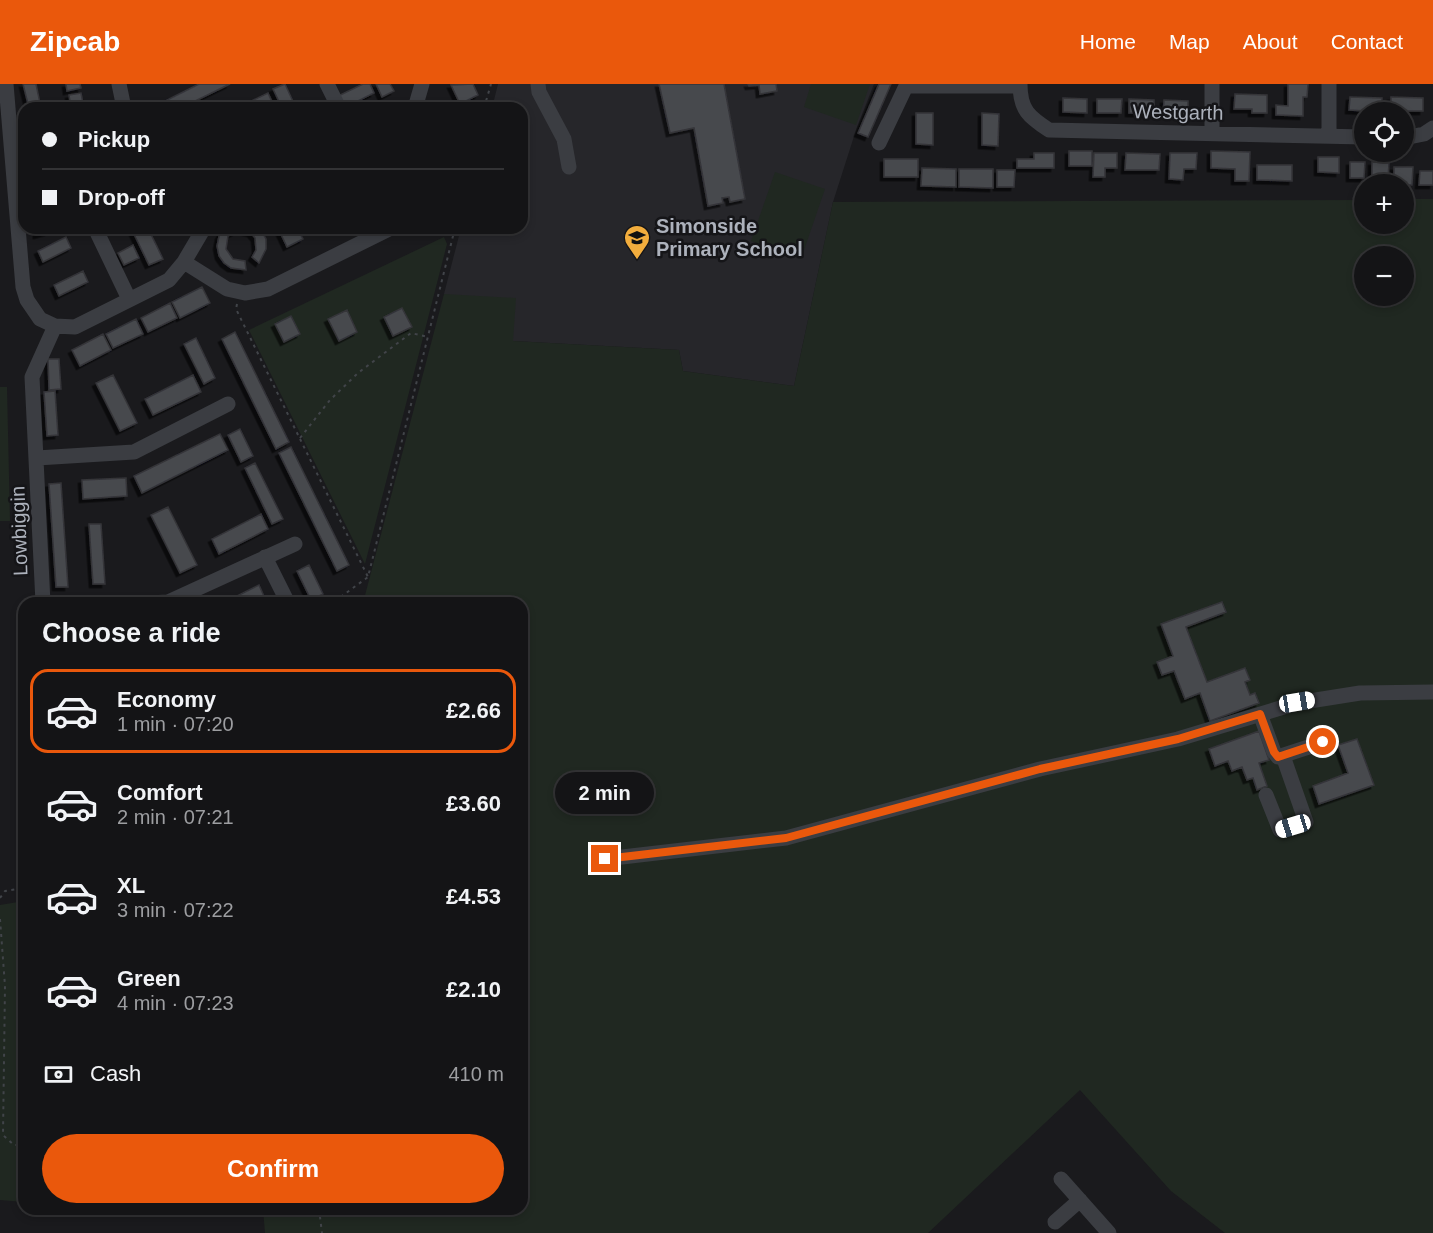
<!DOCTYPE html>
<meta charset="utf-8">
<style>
body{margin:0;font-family:Helvetica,sans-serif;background:#212123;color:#f1f3f6;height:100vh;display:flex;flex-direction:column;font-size:22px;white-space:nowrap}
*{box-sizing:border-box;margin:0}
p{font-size:20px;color:#9d9ea1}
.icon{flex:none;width:33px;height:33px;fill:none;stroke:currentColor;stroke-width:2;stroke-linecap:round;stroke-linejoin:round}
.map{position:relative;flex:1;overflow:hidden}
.details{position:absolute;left:18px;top:513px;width:510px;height:618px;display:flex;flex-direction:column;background:#141416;border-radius:18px;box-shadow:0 3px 9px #0003,0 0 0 2px #333335}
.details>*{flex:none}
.guide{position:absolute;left:18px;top:18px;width:510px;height:132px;border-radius:18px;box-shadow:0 3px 9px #0003,0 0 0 2px #333335;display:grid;align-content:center;height:132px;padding:0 24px;background:#141416}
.fabs{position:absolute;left:1354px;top:18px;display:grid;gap:12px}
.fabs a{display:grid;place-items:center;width:60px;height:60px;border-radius:50%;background:#141416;box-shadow:0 3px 9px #0003,0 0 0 2px #333335;font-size:30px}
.end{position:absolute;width:27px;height:27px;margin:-14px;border:8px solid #ea580c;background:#fff;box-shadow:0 0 0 3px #fff}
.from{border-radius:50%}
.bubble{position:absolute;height:42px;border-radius:21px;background:#141416;box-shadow:0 3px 9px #0003,0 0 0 2px #333335;font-size:20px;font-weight:700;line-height:42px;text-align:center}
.car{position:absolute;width:18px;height:36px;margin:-18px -9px;border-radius:8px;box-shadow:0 0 4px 2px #0007;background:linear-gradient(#fff 24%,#345 0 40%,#fff 0 76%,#345 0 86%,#fff 0)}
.guide b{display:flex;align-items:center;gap:21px;height:57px;font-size:22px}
.guide b+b{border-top:2px solid #333335}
.guide i{width:15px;height:15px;background:#f1f3f6}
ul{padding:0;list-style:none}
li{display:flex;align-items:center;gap:18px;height:84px;margin:0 12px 9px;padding:0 12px;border:3px solid transparent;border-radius:18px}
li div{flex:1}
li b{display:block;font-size:22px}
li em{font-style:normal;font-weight:700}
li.active{border-color:#ea580c}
li>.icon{width:54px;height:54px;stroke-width:1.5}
h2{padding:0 24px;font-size:27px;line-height:72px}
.pay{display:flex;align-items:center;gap:15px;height:66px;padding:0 24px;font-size:22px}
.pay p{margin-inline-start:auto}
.button{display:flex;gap:12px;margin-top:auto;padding:12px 24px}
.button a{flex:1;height:69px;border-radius:36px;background:#ea580c;color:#fff;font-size:24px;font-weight:700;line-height:69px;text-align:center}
header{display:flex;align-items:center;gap:36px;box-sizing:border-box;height:84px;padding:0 30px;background:#ea580c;color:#fff}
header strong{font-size:28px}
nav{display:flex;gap:33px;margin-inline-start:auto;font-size:21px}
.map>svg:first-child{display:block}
.built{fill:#26262a}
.green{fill:#202821;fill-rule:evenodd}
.building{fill:#47484d;stroke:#343439;stroke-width:1.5;filter:url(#shadow)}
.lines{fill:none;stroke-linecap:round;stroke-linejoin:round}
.path{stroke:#414449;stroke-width:2;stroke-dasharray:3 4.5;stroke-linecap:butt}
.minor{stroke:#3b3d42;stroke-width:15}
.route{stroke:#ea580c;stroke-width:8}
.labels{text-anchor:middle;stroke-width:5;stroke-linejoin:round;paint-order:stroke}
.street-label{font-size:20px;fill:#adb2bc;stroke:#151518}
.poi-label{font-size:20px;font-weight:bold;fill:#adb2bc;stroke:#151518;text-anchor:start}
</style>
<header>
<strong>Zipcab</strong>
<nav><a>Home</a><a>Map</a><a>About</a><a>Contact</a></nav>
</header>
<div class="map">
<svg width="1433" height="1149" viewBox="0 0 1433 1149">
<defs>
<filter id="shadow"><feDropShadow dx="-3.5" dy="3.5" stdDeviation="0" flood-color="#0009"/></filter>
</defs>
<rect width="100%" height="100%" fill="#1a1a1d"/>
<!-- built -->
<path class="built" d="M498 0H874L857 43 833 118 794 302 683 287 679 266 513 257 444 210 461 144H522V24H492Z"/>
<!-- green -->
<path class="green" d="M811 0H870L856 41 804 23Z
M775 88 825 105 801 175 751 157Z
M1404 115H1433V1149H1225L1171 1107 1080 1006 928 1149H265L263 1125H522V519H363L444 210 516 214 513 257 679 266 683 287 794 302 833 118 1365 116V140H1404ZM1365 172H1404V212H1365Z
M444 153 447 160 365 480 249 246Z
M0 303H7L10 437H0Z
M24 817V1118L0 1116V821Z"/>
<!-- building -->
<path class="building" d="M23 0H36L41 24H29Z
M66 0H80L81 4 67 7Z
M199 0H230L181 24H156L155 22Z
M285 0 296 24H282L273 5Z
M363 0H370L374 9 344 24 338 12Z
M376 0H390L394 7 382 13Z
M473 0 478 11 460 20 451 1Z
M659 0H724L745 115 730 118 729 113 722 114 723 119 708 122 694 44 670 49Z
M748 0H776L777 7 760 10 759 1 749 2Z
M879 0H891L868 53 858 49Z
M1288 0H1308L1307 13H1303V32L1276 31V21L1288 22Z
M81 9 84 24H71L69 11Z
M268 9 273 20 265 24H237Z
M1235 10 1267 11V29H1252V25H1234Z
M1350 13 1382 14 1381 28 1349 26Z
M1391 13 1423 14V27H1405V31L1404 28H1391Z
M1063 14 1087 15V29L1063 28Z
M1097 15H1122L1121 29H1097Z
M1129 15 1154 16V30L1129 29Z
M1164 16 1188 17V31L1163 30Z
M916 29H933V61L916 60Z
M982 29 999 30 998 62 982 61Z
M1069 67H1092V82H1069Z
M1211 67 1250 68 1249 97H1235V85L1211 84Z
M1034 69H1054V84H1017V75H1034Z
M1094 69H1117V84H1105V93H1093Z
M1126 69 1160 70 1159 86H1125Z
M1170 69H1197L1196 85H1184L1183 96 1169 95Z
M1318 73H1339V89L1318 88Z
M884 75H918V93H884Z
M1350 78H1365L1364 94H1350Z
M1372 78 1389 79 1388 95H1372Z
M1257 81H1292V97L1257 96Z
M1394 83H1413L1412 101 1394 100Z
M922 84 956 85V103L921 102Z
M959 85H993V104L959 103Z
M997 86H1015L1014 103H997Z
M1420 87H1433V101H1419Z
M36 144H47L48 148 37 151Z
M131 144H148L163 175 149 181Z
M224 144H258L261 146 266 155V165L259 179 252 173 256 166 255 154 251 149 239 146 228 152 226 165 233 175 245 177 246 186 231 184 224 179 219 172 217 162 219 152Z
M278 144H297L303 155 287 163Z
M66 153 71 164 43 178 38 167Z
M133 161 139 174 124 181 118 169Z
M83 187 88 198 59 212 54 201Z
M202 203 210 219 180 234 172 218Z
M170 219 177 234 148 248 141 234Z
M402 224 412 243 393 252 384 233Z
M347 226 357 248 339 257 328 235Z
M291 232 300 250 284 258 275 240Z
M136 235 143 250 113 264 106 250Z
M235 248 289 358 276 365 222 255Z
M103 250 111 266 80 282 72 266Z
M196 254 215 294 204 300 184 260Z
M48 275H59L61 305 49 306Z
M113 291 137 339 120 347 96 299Z
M193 291 201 308 153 331 145 315Z
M55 307 58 351 47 352 44 308Z
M240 345 253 372 241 378 228 351Z
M220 350 228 366 142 409 134 392Z
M291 363 349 481 337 487 279 369Z
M255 379 283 435 272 440 245 384Z
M126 394 127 412 83 415 82 396Z
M61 399 68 503H56L49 400Z
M168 423 197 481 180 489 151 431Z
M261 430 268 445 219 470 212 455Z
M89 440H101L105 500H93Z
M309 481 323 510 311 516 297 487Z
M259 501 267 519H223Z
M1222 518 1226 528 1186 543 1207 598 1245 584 1250 596 1245 598 1250 611 1255 609 1259 619 1210 637 1200 609 1185 615 1174 587 1162 591 1157 578 1173 572 1161 540Z
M1259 647 1269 676 1259 679 1267 702 1257 706 1253 694 1247 696 1242 683 1232 687 1228 677 1215 682 1209 665Z
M1357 655 1374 701 1319 720 1313 702 1348 689 1338 661Z"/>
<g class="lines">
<!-- path -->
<path class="path" d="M484 24 491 0
M237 220 236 225 368 493
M300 354 330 316 358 289 411 249 428 253
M327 519 342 512 368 493 455 144
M0 814 5 807 24 804
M0 835 5 902 3 1051 14 1061H24
M319 1125 322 1149"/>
<!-- minor -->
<path class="minor" d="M6 0 23 203 27 216 40 235 55 242 75 243 169 196 184 178 204 144
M119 0 124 24
M327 0 339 24
M538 0 539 8 564 55 569 83
M1020 0C1020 26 1029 33 1049 46L1365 53
M1212 0V50
M906 2H1020
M415 24 422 0
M1329 52V0
M1404 54 1424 50 1433 44
M879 59 907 0
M95 144 129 215
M184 178 227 205 245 209 268 205 391 144
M37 374 134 368 228 320
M265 473 288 519
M43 519 32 293 55 242
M149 519 168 518 295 460
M1260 630 1274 668 1278 673 1324 658
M1266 711 1280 746 1306 738 1283 672
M605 775 786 754 1040 685 1178 655 1297 619 1360 609 1433 608
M1061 1095 1109 1149
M1055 1138 1080 1116"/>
</g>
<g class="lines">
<!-- route -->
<path class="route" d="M605 775 786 754 1040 685 1178 655 1260 630 1274 668 1278 673 1323 658"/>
</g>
<!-- icons -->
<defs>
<symbol id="school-pin" viewBox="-11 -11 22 30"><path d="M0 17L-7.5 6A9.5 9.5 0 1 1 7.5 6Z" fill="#f2ad3d" stroke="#151518"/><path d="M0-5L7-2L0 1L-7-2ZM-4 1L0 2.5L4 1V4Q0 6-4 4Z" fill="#111"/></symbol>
</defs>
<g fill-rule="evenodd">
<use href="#school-pin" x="622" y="139" width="30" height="40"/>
</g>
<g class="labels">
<!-- street labels -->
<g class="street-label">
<text transform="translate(1178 28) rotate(1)" y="7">Westgarth</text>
<text transform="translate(19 447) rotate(-92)" y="7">Lowbiggin</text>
</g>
<!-- poi labels -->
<g class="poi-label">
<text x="656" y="149">Simonside<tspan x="656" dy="23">Primary School</tspan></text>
</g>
</g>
</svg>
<div class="fabs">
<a><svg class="icon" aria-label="locate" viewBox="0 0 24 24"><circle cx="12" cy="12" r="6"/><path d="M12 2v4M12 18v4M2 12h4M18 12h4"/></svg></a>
<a>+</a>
<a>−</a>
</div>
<i class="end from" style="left:1323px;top:658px"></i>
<i class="end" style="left:605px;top:775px"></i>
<div class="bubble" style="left:555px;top:688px;width:99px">2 min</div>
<i class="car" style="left:1297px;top:618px;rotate:81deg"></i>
<i class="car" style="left:1293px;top:742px;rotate:253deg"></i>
<div class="guide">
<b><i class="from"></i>Pickup</b>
<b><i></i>Drop-off</b>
</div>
<section class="details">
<h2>Choose a ride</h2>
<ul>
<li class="active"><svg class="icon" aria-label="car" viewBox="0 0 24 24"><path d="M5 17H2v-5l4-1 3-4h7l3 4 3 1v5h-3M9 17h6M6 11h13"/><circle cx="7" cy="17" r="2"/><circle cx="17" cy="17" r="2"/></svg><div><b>Economy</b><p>1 min · 07:20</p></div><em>£2.66</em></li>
<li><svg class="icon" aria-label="car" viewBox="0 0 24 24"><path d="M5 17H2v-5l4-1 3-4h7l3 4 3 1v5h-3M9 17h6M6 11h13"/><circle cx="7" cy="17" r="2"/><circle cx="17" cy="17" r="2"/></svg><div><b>Comfort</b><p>2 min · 07:21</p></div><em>£3.60</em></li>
<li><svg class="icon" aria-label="car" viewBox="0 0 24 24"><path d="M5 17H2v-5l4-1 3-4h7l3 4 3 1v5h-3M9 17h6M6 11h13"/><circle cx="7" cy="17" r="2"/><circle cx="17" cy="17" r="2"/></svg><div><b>XL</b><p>3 min · 07:22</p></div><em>£4.53</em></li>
<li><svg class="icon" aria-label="car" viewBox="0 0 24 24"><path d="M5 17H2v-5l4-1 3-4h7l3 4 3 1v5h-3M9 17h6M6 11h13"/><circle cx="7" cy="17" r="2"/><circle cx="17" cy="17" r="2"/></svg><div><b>Green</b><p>4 min · 07:23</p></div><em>£2.10</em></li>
</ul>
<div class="pay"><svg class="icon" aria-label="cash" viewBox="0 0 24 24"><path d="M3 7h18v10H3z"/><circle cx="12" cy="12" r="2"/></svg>Cash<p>410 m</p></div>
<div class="button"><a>Confirm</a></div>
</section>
</div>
